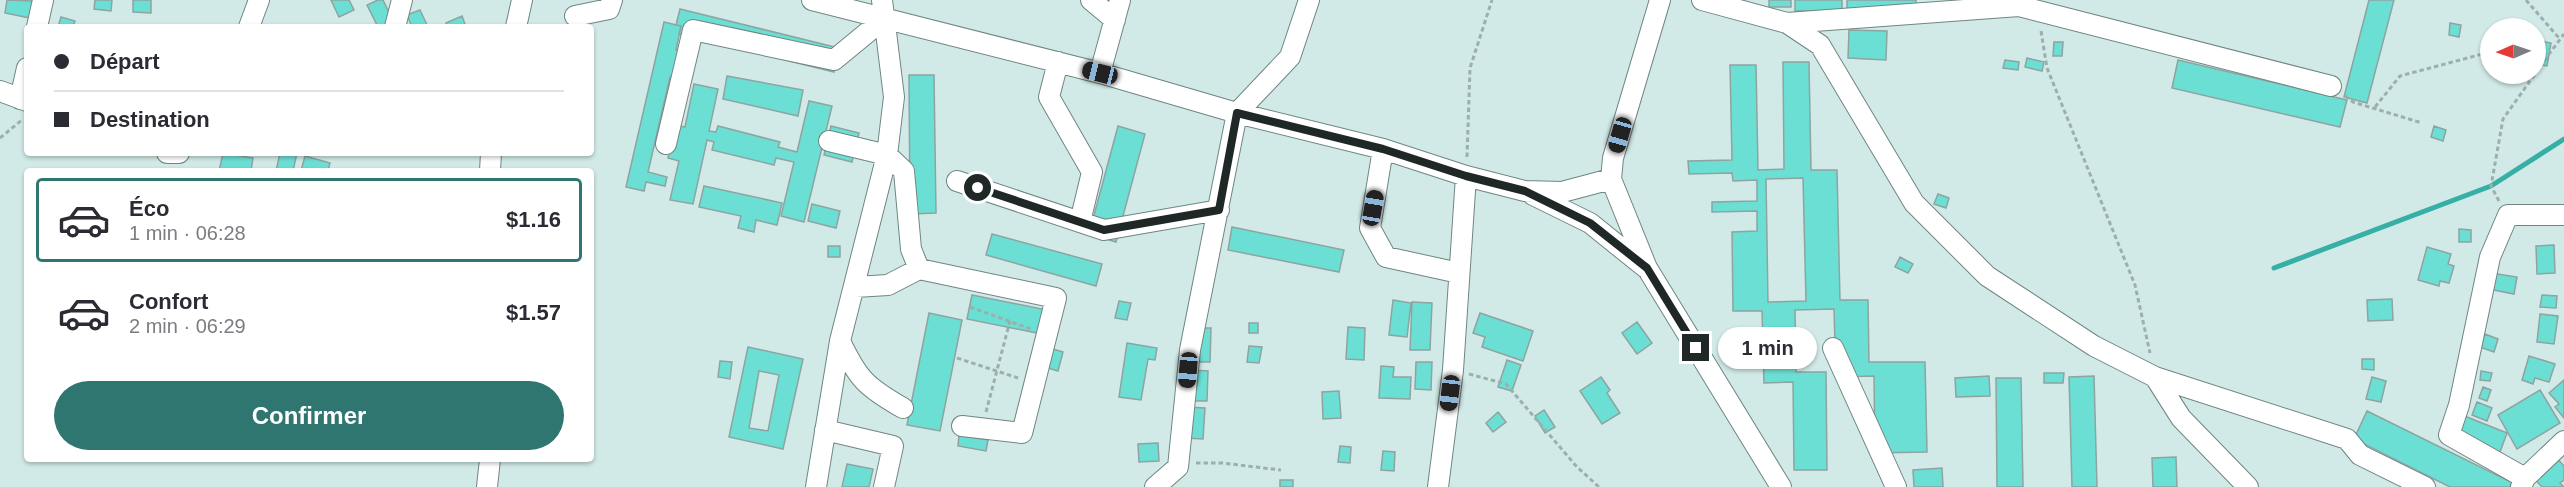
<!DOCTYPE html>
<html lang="fr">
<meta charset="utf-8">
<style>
body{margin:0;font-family:Arial,sans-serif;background:#f2f2f3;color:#2b2b33;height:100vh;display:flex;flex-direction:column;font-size:22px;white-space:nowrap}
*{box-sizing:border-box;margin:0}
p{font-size:20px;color:#7c7c81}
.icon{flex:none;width:33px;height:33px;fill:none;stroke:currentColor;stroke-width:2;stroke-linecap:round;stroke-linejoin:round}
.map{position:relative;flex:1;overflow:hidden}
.sheet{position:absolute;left:24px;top:168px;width:570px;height:294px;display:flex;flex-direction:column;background:#fff;border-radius:6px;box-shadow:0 2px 4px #0004}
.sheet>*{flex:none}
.guide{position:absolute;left:24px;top:24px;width:570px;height:132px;border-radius:6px;box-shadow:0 2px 4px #0004;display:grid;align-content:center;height:132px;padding:0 30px;background:#fff}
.needle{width:39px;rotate:268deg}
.buttons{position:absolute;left:2480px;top:18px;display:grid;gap:12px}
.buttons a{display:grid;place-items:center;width:66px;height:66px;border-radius:50%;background:#fff;box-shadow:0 2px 4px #0004;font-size:30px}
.end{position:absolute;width:27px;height:27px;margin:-14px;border:8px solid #1f2827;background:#fff;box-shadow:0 0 0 3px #fff}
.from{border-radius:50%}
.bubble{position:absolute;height:42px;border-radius:21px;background:#fff;box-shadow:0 2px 4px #0004;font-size:20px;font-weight:700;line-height:42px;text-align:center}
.car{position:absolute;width:18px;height:36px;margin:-18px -9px;border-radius:8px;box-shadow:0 0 4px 2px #0007;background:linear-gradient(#222 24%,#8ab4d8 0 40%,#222 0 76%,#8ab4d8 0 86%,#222 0)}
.guide b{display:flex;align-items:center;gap:21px;height:57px;font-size:22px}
.guide b+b{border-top:2px solid #e1e1e2}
.guide i{width:15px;height:15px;background:#2b2b33}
ul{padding:10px 0 0;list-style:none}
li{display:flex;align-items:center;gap:18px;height:84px;margin:0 12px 9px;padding:0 18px;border:3px solid transparent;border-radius:6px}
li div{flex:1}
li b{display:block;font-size:22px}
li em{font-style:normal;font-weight:700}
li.on{border-color:#2e766f}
li>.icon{width:54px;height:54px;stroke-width:1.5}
.primary-button{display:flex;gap:12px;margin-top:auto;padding:12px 30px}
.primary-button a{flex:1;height:69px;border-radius:36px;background:#2e766f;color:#fff;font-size:24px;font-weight:700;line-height:69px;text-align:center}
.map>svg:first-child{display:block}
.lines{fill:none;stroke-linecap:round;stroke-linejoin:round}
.stream{stroke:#36b0a6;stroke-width:5}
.building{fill:#6cdfd4;stroke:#8da4a1;stroke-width:1.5;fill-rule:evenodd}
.minor-casing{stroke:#6f8683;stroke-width:22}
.path{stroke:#9bb0ad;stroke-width:3;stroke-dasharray:4.5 3;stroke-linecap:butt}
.minor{stroke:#fff;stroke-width:20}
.route{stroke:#1f2827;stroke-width:8}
</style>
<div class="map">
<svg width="2564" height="487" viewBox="0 0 2564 487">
<rect width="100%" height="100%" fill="#d1eae7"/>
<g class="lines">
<!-- stream -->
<path class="stream" d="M2274 268 2491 186 2564 139"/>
</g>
<!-- building -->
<path class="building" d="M7 0 33 1 30 18 5 13Z
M95 0H112L111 11 94 9Z
M133 0H151V13L133 12Z
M331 0H349L354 10 339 17Z
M378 0H383L393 21 380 27H378L367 5Z
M1769 0H1791V7H1769Z
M1795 0H1842V11H1795Z
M1847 0H1916V11L1847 12Z
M2369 0H2394L2367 103 2344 97Z
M680 9 839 48 834 72 679 34 681 26 676 25Z
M420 10 428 27H412L407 15Z
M462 16 466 27H447L446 23Z
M61 17 75 21 73 27H58Z
M664 22 681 26 676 50 679 51 673 77H670L648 172 667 177 665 186 646 182 644 191 626 187Z
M2450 23 2461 25 2459 37 2449 35Z
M1849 30 1887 31 1886 60 1848 58Z
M2535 40 2551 43 2547 66 2535 64Z
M2054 42H2063L2062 56H2053Z
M2027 58 2044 62 2042 71 2025 67Z
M2005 60 2019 62 2018 70 2003 68Z
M2178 60 2347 100 2340 127 2172 88Z
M1783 62H1809L1811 170H1837L1840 300H1868L1869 362H1925L1927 452 1875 453 1874 376 1836 377 1834 309 1795 310 1796 372H1826L1827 470H1794L1793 382 1764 383 1762 311H1733L1732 232 1757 231V211L1712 212V202L1757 201V180L1733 181 1732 173 1689 174 1688 161 1732 160 1730 65H1756L1758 170 1784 169ZM1803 178 1806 301 1768 302 1766 179Z
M909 75H934L936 213 910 214Z
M727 76 803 90 798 116 723 99Z
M694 84 718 89 709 131 716 132 718 126 780 142 778 147 797 152 809 101 832 106 804 222 781 216 794 162 776 158 774 165 712 150 714 142 707 140 693 204 670 200 679 161 668 158 675 125 685 127Z
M831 126 859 133 852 162 824 155Z
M1118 126 1145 134 1116 242 1089 234Z
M2434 126 2446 130 2443 141 2431 137Z
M223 153 253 158 251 171H219Z
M280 153H297L293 171H276Z
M305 156 330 163 328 171H301Z
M704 186 782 203 777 225 756 220 754 232 738 228 741 216 699 207Z
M1938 194 1949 198 1946 208 1934 204Z
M812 204 840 211 836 228 808 221Z
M1232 227 1344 250 1339 272 1228 250Z
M2459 229 2471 230V242H2459Z
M992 234 1102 264 1096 286 986 255Z
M2554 245 2555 273 2537 274 2536 246Z
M828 246H840V257H828Z
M2427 247 2451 254 2448 264 2454 266 2449 283 2440 281 2439 286 2418 280Z
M1900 257 1913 264 1908 273 1895 267Z
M2491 273 2517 277 2514 294 2488 289Z
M972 295 1047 310 1042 334 967 319Z
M2542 295 2557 296 2556 308 2540 307Z
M2392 299 2393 320 2368 321 2367 300Z
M1393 300 1411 303 1407 337 1389 335Z
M1119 301 1131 303 1127 320 1115 318Z
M1412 302 1432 303 1430 350H1410Z
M929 313 962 320 940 431 907 425Z
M1480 313 1533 331 1523 361 1482 347 1485 337 1473 333Z
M2540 314 2558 316 2554 344 2537 342Z
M1637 322 1652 343 1637 354 1622 333Z
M1249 323H1258V333H1249Z
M1348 327 1365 328 1364 360 1346 359Z
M1195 328H1211L1210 362H1194Z
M2485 334 2498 339 2494 352 2480 347Z
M1127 343 1157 348 1155 360 1148 359 1141 400 1119 397Z
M1249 346 1262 347 1259 363 1247 362Z
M748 347 803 359 783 449 729 437ZM759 371 779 375 768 431 749 428Z
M1053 349 1063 352 1058 371 1048 368Z
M2529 356 2555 364 2549 382 2535 378 2533 384 2522 380Z
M2362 359H2374V370L2362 369Z
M1507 360 1521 365 1512 391 1498 387Z
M720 361 732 362 730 379 718 377Z
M1416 362H1432L1431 390 1415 389Z
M1381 366 1394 367 1393 377H1411L1410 399 1379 398Z
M1191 370 1208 371 1207 401H1189Z
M2481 371 2492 373 2490 381 2480 380Z
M2044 373H2064L2063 383H2044Z
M1989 376 1990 396 1956 397 1955 378Z
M2094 376 2097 487H2072L2069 377Z
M1601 377 1610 390 1607 393 1620 413 1602 424 1580 391Z
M2372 377 2386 381 2381 402 2366 399Z
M1996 378H2021L2023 487H1997Z
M2564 380V418L2555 407 2559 404 2549 393Z
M2483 387 2491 390 2487 401 2479 398Z
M2540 390 2560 423 2517 449 2498 415Z
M1339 391 1341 418 1323 419 1322 392Z
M2477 402 2492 408 2487 421 2472 415Z
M1187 407 1205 408 1203 439 1185 438Z
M1544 410 1555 427 1545 433 1535 416Z
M2367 411 2517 485 2516 487H2450L2354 439Z
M1498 412 1506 422 1493 432 1486 423Z
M2462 415 2507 433 2500 452 2454 435Z
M959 435 988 440 986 451 958 446Z
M1158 443 1159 461 1139 462 1138 444Z
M1340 446 1351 447 1350 463 1338 462Z
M1383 451 1395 452 1394 471 1381 470Z
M2555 456 2564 466V480L2560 483 2564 487H2542L2532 476Z
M2176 457 2177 487H2153L2152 458Z
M847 464 873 469 869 487H842Z
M1942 468 1943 487H1914L1913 470Z
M1280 480H1293V487H1280Z"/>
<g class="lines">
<defs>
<path id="minor" d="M812 0 1100 73 1237 113 1383 149 1466 176 1525 191 1562 192 1611 179
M1091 0 1115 20
M1660 0 1613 158 1611 179 1647 268 1781 487
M1702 0 1787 23 2019 6 2331 86
M575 16 609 9 612 0
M1787 23 1820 45 1914 203 1987 276 2094 346 2155 377 2347 439 2360 455 2425 487
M37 27 43 0
M249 27 259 0
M395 27 402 0
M516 27 522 0
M1058 62 1049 97 1092 172 1080 222
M1100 73 1120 0
M0 91 27 101
M20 99 27 68
M829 141 887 155 904 171 911 249 919 269
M666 144 693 30 834 60 885 18
M1383 149 1370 228 1386 257 1459 273
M167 153H179
M490 171 491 153
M957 181 1104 230 1219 210
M1533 195 1590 223 1646 268
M855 287 888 285 919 269 1056 298 1022 433 962 426
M840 341C858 379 866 387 903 408
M1833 348 1896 487
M2155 377 2181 418 2248 487
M825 430 893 446 884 487
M2525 478 2449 435 2459 405 2490 257 2508 215H2564
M487 487 490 459
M816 487 840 341 887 155 894 97 882 0
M1155 487 1178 467 1190 350 1237 113 1290 57 1309 0
M1438 487 1453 370 1466 176
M2521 487 2525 478 2564 441"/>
</defs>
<!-- minor casing -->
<use href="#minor" class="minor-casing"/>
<!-- path -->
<path class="path" d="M2526 0 2559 38
M2041 31 2047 68 2135 285 2150 353
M2535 73 2564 34
M2345 96 2353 102 2422 123
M2375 107 2400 76 2490 52
M0 138 23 119
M1467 157 1470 68 1492 0
M2499 201 2491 186 2503 119 2535 74
M970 307 1031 329
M957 358 1018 378
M1469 374 1506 384 1577 467 1599 487
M986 412 1010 321
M1196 463H1222L1281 470"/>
<!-- minor -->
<use href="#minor" class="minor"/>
</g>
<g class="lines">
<!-- route -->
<path class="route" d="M978 188 1104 230 1219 210 1237 113 1383 149 1466 176 1525 191 1590 223 1647 268 1696 348"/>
</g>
</svg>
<div class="buttons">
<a><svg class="needle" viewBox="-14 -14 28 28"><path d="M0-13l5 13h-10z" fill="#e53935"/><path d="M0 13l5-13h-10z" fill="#7c7c81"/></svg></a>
</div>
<i class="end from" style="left:978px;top:188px"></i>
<i class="end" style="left:1696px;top:348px"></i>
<div class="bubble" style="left:1718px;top:327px;width:99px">1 min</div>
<i class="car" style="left:1100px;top:73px;rotate:284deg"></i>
<i class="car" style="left:1620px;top:135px;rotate:196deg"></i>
<i class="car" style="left:1373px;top:208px;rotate:10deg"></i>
<i class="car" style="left:1188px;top:370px;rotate:185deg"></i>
<i class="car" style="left:1450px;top:393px;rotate:187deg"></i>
<div class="guide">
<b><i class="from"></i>Départ</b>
<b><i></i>Destination</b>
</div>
<section class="sheet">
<ul>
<li class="on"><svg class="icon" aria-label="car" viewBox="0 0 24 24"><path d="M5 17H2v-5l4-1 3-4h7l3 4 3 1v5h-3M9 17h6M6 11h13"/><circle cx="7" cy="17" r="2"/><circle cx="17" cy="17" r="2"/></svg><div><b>Éco</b><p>1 min · 06:28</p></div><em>$1.16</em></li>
<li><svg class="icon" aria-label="car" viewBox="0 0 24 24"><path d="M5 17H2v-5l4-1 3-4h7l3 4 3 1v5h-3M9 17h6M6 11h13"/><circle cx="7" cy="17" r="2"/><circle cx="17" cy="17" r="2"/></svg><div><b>Confort</b><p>2 min · 06:29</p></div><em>$1.57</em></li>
</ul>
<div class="primary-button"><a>Confirmer</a></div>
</section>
</div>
